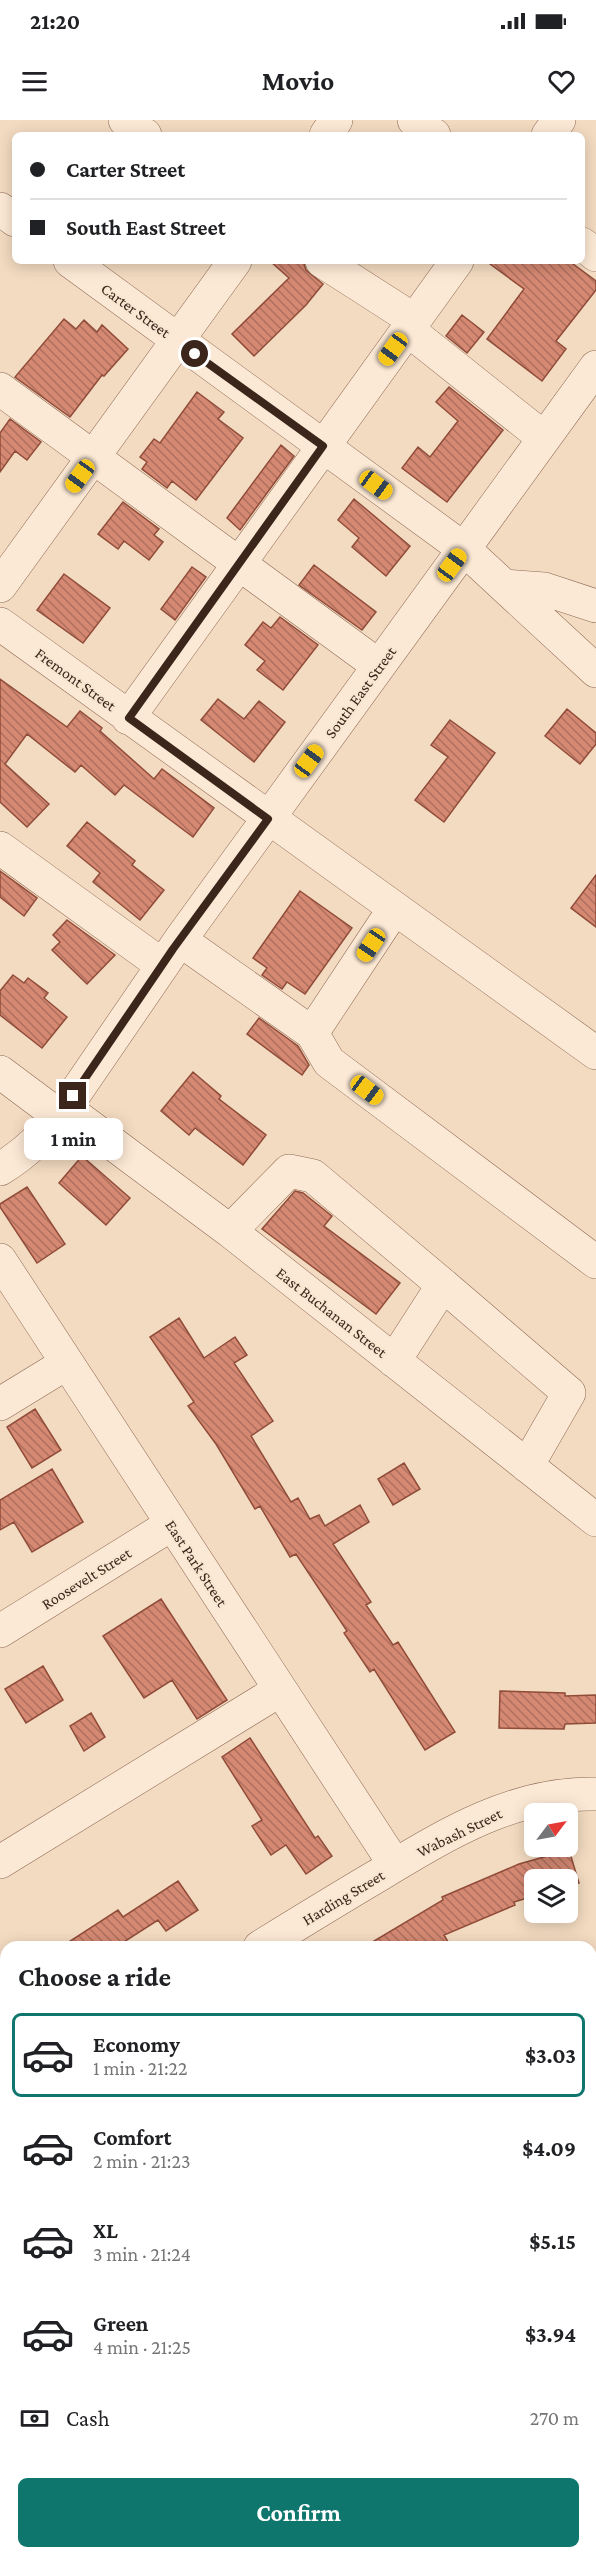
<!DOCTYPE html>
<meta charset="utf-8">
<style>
body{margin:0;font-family:"Crimson Pro",serif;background:#f2f2f2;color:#202124;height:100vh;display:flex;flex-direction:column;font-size:22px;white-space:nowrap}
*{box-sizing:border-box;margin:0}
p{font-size:20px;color:#757577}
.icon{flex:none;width:33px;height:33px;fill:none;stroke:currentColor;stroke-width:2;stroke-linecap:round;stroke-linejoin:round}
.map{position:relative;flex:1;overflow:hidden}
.panel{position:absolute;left:0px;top:1821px;width:597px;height:618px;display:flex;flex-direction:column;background:#fff;border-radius:18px 18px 0 0;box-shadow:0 3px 15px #0003}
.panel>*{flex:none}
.guide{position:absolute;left:12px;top:12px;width:573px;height:132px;border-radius:9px;box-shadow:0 3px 15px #0003;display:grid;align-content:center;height:132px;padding:0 18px;background:#fff}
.needle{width:39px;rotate:58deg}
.fabs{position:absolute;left:524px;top:1683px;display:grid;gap:12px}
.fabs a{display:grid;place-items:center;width:54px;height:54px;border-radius:9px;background:#fff;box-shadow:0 3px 15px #0003;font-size:30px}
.end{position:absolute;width:27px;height:27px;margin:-14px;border:8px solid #3c261c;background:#fff;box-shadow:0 0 0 3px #fff}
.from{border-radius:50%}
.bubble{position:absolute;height:42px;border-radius:9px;background:#fff;box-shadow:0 3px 15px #0003;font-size:20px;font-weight:700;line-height:42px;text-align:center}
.car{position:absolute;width:18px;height:36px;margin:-18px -9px;border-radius:8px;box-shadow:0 0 4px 2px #0007;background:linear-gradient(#f5c518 24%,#345 0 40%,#f5c518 0 76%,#345 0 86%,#f5c518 0)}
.guide b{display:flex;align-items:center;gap:21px;height:57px;font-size:22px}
.guide b+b{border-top:2px solid #e0e0e0}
.guide i{width:15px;height:15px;background:#202124}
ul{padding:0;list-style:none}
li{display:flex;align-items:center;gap:18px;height:84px;margin:0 12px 9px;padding:0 6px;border:3px solid transparent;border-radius:9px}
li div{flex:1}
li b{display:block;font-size:22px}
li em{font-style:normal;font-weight:700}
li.current{border-color:#0f766e}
li>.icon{width:54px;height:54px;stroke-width:1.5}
h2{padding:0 18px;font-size:27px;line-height:72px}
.pay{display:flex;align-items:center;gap:15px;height:66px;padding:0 18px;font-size:22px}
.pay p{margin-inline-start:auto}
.cta{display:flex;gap:12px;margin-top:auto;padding:12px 18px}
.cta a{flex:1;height:69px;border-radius:9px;background:#0f766e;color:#fff;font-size:24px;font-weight:700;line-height:69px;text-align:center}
.status{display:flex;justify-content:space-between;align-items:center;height:42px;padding:0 30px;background:#fff;direction:ltr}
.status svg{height:16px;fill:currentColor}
header{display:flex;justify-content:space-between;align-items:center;height:78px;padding:0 18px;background:#fff;font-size:27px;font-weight:700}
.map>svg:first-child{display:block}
.cemetery{fill:url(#cemetery-stones)}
.building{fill:url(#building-back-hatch);stroke:#904c39;stroke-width:1.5}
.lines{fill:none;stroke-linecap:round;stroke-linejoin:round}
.minor-casing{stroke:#8e6a56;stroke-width:34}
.minor{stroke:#fce9d5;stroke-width:33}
.route{stroke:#3c261c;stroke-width:8}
.labels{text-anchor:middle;stroke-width:4.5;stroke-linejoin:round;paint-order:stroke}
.street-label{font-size:16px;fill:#3c261c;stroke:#f9e6d1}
</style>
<div class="status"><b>21:20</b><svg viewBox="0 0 49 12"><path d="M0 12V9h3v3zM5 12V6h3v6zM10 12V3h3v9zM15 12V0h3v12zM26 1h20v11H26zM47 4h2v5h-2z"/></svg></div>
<header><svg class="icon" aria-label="menu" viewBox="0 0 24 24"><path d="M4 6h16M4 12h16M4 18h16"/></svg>Movio<svg class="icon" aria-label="heart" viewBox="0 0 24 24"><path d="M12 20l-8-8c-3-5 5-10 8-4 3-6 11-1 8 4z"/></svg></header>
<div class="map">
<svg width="596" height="2439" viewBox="0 0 596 2439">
<defs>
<pattern id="cemetery-stones" width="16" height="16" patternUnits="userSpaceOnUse" patternTransform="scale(1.5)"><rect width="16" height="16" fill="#c6c393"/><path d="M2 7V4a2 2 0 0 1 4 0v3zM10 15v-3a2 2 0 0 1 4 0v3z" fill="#aba77e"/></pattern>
<pattern id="building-back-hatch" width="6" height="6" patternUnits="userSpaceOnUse" patternTransform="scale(1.5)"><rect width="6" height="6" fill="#d58973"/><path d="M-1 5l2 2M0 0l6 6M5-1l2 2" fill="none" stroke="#ae705e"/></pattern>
</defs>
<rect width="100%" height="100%" fill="#f3dbc1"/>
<!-- cemetery -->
<path class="cemetery" d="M6 1982V2433H591V2055L596 2063V2439H0V1986Z"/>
<!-- building -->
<path class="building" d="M270 141H303L306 150 323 164 306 185 254 236 232 214 289 158Z
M486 141H569L596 161V170L556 221 566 229 542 261 487 219 524 169Z
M462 195 484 212 467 233 446 216Z
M64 199 76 209 84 200 97 212 102 205 128 229 104 256 102 255 70 297 15 257Z
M449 267 503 310 447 382 402 348 418 327 430 337 458 301 436 282Z
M197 272 224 292 218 299 243 318 196 380 172 361 167 368 142 349 147 342 140 337 154 319 160 323Z
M10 299 41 322 27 340 15 331 0 352V313Z
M281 325 294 336 240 410 227 398Z
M354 379 410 426 386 456 352 427 359 418 338 400Z
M123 382 159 409 154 415 163 422 149 440 124 421 118 429 98 414Z
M314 445 376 492 362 510 299 465Z
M192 447 206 457 175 500 161 489Z
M64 454 110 488 83 523 37 490Z
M280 497 318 525 283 570 257 550 265 541 245 525 263 502 271 508Z
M0 559 67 607 80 591 102 608 100 611 154 659 162 649 214 688 193 717 124 665 115 675 81 645 75 652 27 614 5 644 49 684 27 707 0 682Z
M218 579 244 599 259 581 285 602 254 642 201 600Z
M567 589 596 613V624L580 644 545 616Z
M450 600 495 633 444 702 415 680 448 637 431 625Z
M87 702 135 741 132 745 164 770 140 800 93 762 100 753 67 726Z
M0 751 37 778 24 796 0 777Z
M596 755V807L571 788Z
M300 771 352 808 305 874 287 862 282 869 262 855 267 848 253 838Z
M67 800 115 835 87 864 52 830 60 822 53 815Z
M13 855 24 863 28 858 48 873 44 878 67 897 42 928 0 895V871Z
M259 898 298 926 309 945 302 955 247 914Z
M193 952 221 976 219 979 266 1015 243 1045 195 1008 189 1015 161 991Z
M82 1036 130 1078 106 1105 59 1063Z
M27 1067 65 1124 37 1143 0 1087V1084Z
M295 1071 303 1073 332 1096 324 1106 400 1163 376 1194 262 1109Z
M179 1198 204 1238 235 1217 247 1235 234 1243 273 1301 251 1316 291 1382 298 1378 310 1399 319 1395 325 1406 360 1385 369 1402 333 1424 371 1482 366 1485 393 1525 398 1522 455 1612 425 1630 374 1549 370 1552 344 1513 347 1511 296 1434 290 1437 260 1386 255 1389 216 1324 188 1286 194 1282 150 1217Z
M35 1289 61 1330 32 1348 7 1307Z
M404 1343 420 1369 393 1385 378 1359Z
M52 1349 83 1402 32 1432 14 1402 0 1410V1380Z
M161 1479 227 1580 197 1599 172 1560 144 1578 103 1516Z
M43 1546 63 1580 26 1603 5 1569Z
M500 1571 565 1573V1576L596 1575V1603L565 1604 564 1609 499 1608Z
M91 1593 105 1617 84 1631 70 1606Z
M250 1618 315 1718 318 1716 332 1736 306 1754 286 1725 271 1735 252 1706 262 1700 222 1637Z
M569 1730 579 1763 567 1766V1760H534V1776L514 1782 515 1785 444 1815 451 1827H364L443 1780 442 1777 519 1744Z
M178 1761 198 1790 166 1811 158 1800 116 1827H61L118 1790 123 1797Z"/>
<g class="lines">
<defs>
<path id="minor" d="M125 0 145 15
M414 0 434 15
M326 15 336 0
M548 15 559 0
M0 89 15 100
M582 124 596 135
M70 141 464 429 596 551
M322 141 414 200
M407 209 544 318
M0 269 379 546
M0 466 235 141
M505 466 544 469 596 486
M0 504 596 933
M128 598 457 141
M0 728 162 845
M180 820 312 913 329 942 596 1142
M312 913 394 789
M0 952 59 996
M65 988 230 1111 596 1400
M0 1049C27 1033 46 1013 65 988L180 820 596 247
M230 1111 289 1051 313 1056 443 1165 394 1241
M0 1140 395 1745
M443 1165 569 1273 527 1346
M0 1284 67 1243
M0 1511 172 1404
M0 1742 280 1570
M260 1827C299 1803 338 1779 377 1756 445 1715 514 1672 596 1674
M0 1987 6 1983
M0 2024 6 2020
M591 2144 596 2147
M591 2313 596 2321
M0 2371 6 2367
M0 2398 6 2399
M90 2433 97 2439
M341 2433 345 2439
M507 2433 511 2439"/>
</defs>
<!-- minor casing -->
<use href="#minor" class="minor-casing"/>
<!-- minor -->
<use href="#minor" class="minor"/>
</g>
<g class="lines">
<!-- route -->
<path class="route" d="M73 976 173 829 268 699 129 598 323 326 195 234"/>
</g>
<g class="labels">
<!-- street labels -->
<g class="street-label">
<text transform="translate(136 190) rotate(36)" y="6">Carter Street</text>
<text transform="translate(76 559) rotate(36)" y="6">Fremont Street</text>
<text transform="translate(360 572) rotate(-54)" y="6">South East Street</text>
<text transform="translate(332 1192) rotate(38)" y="6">East Buchanan Street</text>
<text transform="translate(197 1443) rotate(57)" y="6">East Park Street</text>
<text transform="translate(86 1458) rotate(-32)" y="6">Roosevelt Street</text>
<text transform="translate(459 1712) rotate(-26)" y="6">Wabash Street</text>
<text transform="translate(343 1777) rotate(-31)" y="6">Harding Street</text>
</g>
</g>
</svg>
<div class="fabs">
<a><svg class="needle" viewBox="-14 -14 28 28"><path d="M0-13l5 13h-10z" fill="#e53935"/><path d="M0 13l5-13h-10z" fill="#757577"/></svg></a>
<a><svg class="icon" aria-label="layers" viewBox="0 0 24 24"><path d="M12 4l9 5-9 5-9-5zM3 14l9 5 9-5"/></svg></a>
</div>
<i class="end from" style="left:195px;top:234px"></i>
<i class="end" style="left:73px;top:976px"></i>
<div class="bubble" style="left:24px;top:998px;width:99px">1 min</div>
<i class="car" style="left:393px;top:229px;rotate:216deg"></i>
<i class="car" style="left:80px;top:356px;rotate:216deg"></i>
<i class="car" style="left:376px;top:365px;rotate:126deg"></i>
<i class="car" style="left:452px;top:445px;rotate:36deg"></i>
<i class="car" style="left:309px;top:641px;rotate:36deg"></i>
<i class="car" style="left:371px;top:825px;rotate:214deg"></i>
<i class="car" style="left:367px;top:970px;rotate:127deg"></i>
<div class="guide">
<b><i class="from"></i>Carter Street</b>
<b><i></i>South East Street</b>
</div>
<section class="panel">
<h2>Choose a ride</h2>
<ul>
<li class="current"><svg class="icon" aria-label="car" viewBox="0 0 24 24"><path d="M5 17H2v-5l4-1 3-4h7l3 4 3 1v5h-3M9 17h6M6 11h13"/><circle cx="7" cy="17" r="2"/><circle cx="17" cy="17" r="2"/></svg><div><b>Economy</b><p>1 min · 21:22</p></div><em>$3.03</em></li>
<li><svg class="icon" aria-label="car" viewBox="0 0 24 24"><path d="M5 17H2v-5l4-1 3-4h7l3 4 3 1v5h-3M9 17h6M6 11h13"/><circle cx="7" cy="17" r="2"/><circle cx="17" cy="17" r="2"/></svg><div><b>Comfort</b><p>2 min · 21:23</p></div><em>$4.09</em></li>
<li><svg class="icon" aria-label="car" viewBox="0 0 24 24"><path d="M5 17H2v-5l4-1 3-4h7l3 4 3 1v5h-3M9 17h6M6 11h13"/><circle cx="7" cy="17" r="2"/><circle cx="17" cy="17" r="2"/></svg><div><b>XL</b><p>3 min · 21:24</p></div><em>$5.15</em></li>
<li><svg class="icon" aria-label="car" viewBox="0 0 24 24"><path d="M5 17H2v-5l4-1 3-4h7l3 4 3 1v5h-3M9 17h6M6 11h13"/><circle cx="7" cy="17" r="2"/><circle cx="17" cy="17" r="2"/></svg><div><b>Green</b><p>4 min · 21:25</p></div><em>$3.94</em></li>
</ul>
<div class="pay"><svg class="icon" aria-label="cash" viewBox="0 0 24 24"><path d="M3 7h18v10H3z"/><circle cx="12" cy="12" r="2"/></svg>Cash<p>270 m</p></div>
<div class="cta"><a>Confirm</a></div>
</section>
</div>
